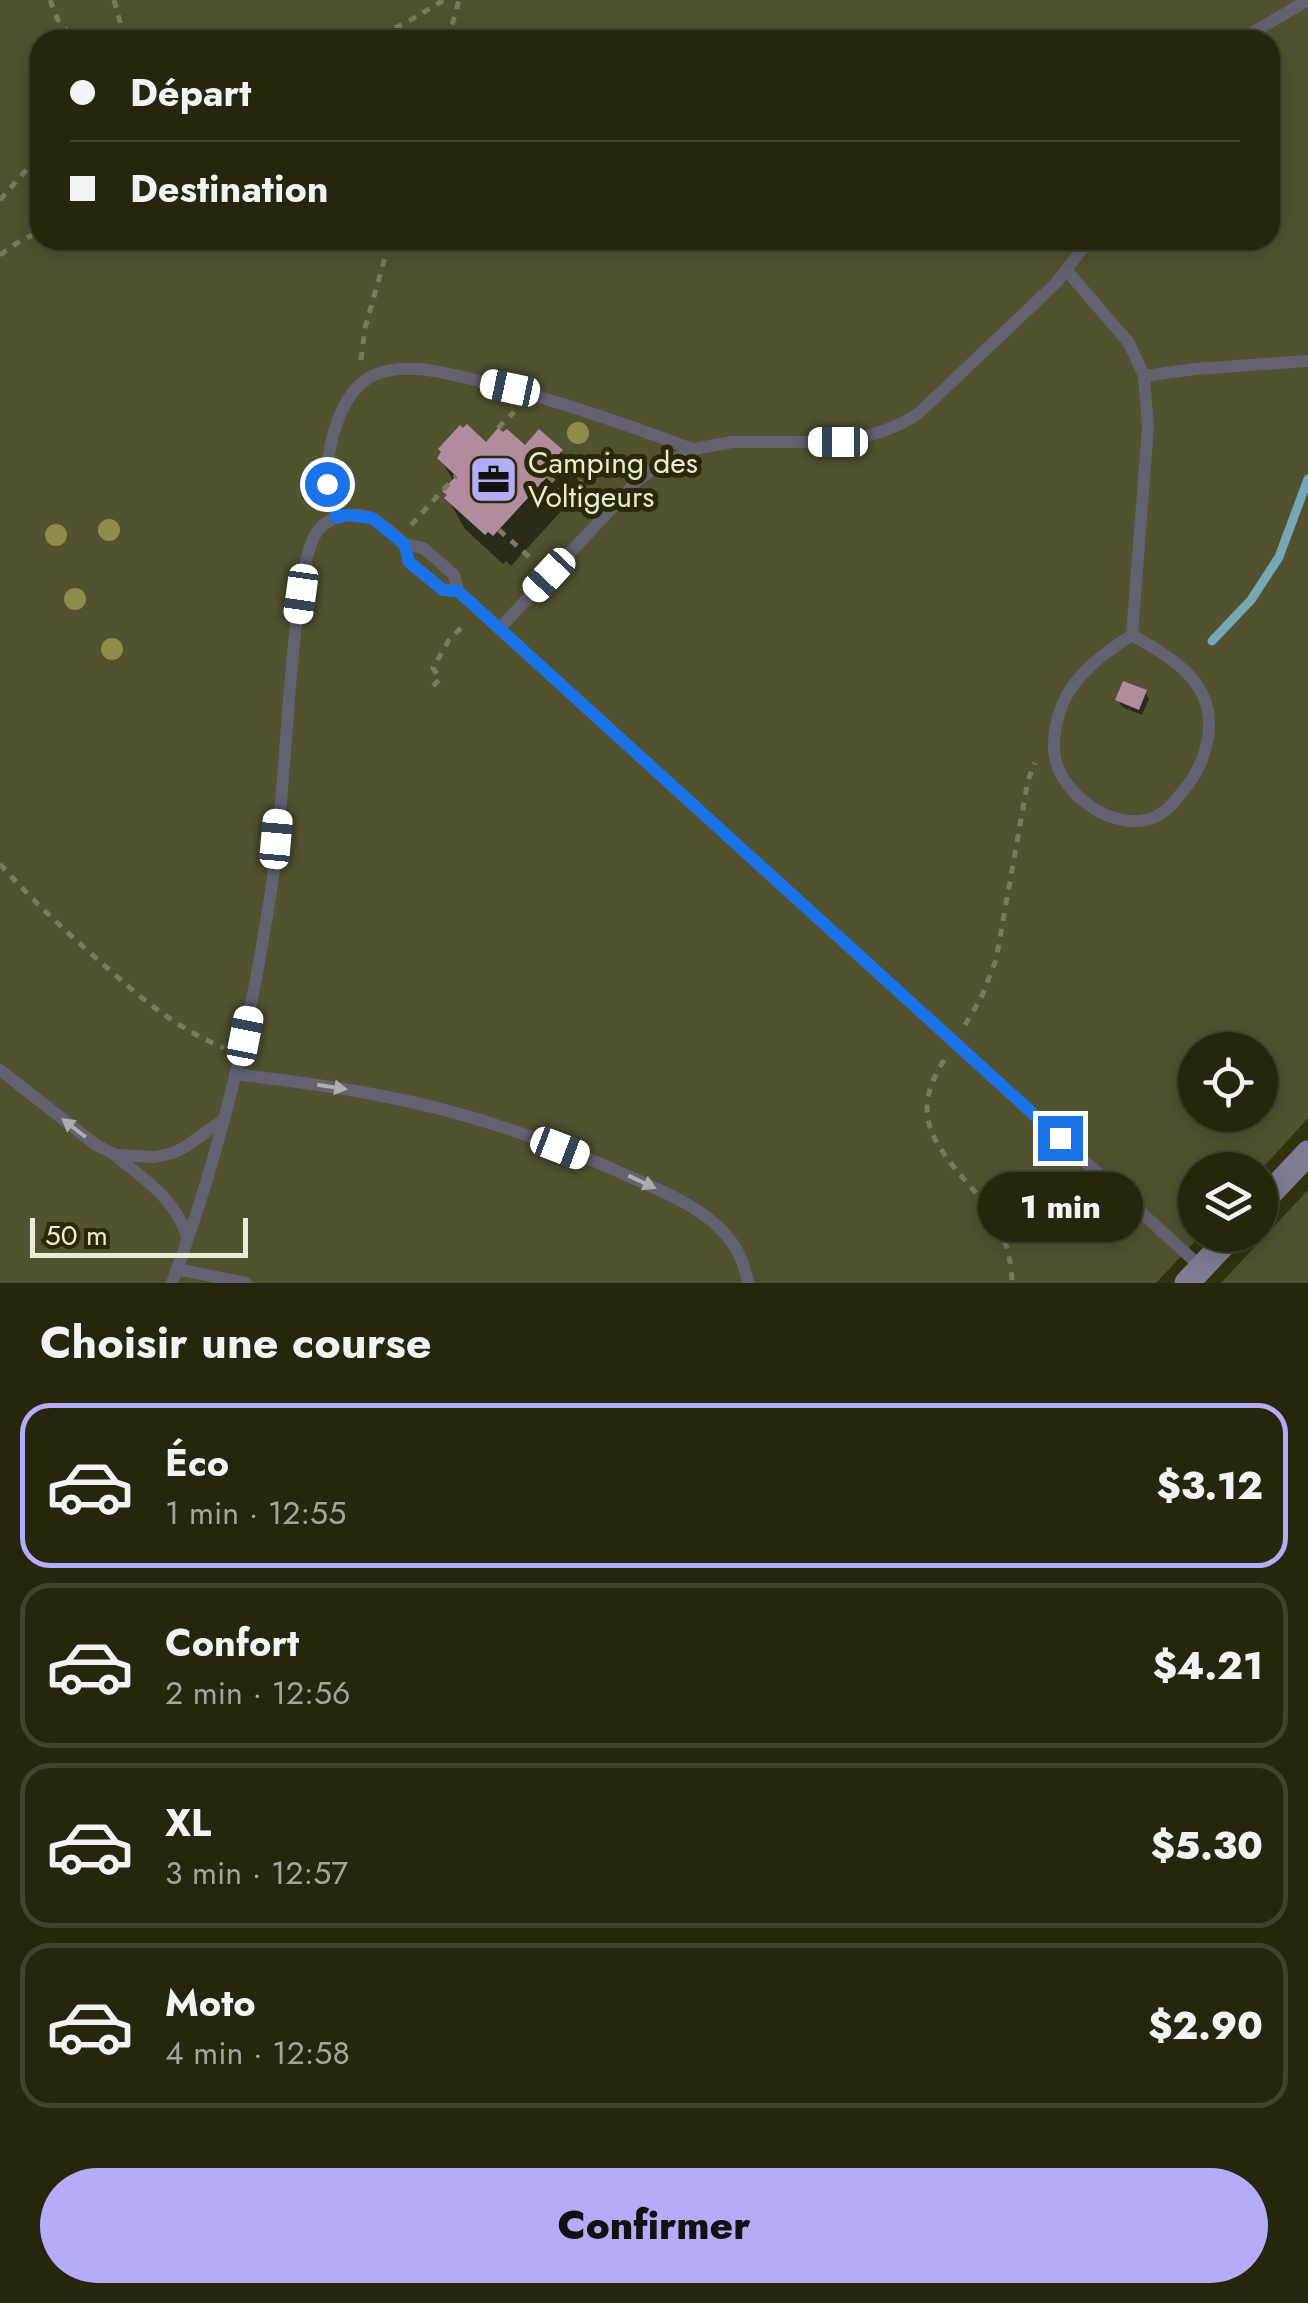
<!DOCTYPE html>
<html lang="fr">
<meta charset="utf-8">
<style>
body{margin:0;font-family:Jost,sans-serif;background:#32321a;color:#f1f3f6;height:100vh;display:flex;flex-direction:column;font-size:38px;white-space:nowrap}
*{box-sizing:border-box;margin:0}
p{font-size:32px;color:#a4a59d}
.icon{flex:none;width:55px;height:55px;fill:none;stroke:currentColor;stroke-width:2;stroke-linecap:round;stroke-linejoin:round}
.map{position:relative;height:1283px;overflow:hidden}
.sheet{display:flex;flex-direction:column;background:#26260c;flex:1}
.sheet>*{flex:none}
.hud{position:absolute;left:30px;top:30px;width:1250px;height:220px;border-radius:30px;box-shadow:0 5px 25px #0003,0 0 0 2px #42432d;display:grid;align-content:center;height:220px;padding:0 40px;background:#26260c}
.tools{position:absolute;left:1178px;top:1032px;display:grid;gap:20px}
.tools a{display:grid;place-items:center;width:100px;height:100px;border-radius:50%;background:#26260c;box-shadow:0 5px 25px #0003,0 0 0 2px #42432d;font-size:50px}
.scale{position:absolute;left:30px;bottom:25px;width:218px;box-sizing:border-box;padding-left:10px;border:5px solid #eaead6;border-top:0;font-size:28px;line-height:35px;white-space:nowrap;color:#eaead6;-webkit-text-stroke:8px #2a2805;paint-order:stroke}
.end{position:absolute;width:45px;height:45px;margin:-22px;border:12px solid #1a73e8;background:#fff;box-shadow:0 0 0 5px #fff}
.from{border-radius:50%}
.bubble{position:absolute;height:70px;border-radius:35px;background:#26260c;box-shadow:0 5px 25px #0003,0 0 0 2px #42432d;font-size:32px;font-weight:800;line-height:70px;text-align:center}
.car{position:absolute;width:30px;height:60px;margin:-30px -15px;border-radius:12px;box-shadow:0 0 8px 2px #0007;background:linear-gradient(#fff 24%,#345 0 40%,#fff 0 76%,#345 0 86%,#fff 0)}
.hud b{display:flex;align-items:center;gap:35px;height:95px;font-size:38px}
.hud b+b{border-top:2px solid #42432d}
.hud i{width:25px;height:25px;background:#f1f3f6}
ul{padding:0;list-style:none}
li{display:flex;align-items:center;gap:30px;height:165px;margin:0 20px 15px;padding:0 20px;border:5px solid #42432d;border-radius:30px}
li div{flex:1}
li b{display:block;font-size:38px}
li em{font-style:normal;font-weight:800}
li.current{border-color:#b3adf9}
li>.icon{width:90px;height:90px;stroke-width:1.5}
h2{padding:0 40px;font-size:45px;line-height:120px}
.action{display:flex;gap:20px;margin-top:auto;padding:20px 40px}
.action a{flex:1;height:115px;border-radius:60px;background:#b3adf9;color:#111;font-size:40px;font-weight:800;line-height:115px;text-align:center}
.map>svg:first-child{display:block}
.green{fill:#525130;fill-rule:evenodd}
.shadow{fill:#0007}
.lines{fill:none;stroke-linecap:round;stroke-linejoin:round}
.stream{stroke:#76a7b4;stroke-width:9}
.building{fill:#b18b9e}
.path{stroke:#7b7a5e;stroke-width:5;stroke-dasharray:8 8;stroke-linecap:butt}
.lane{stroke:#636271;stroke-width:12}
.secondary{stroke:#7e7d94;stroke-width:25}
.tree{fill:#8d8c4b}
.oneway{fill:#adada9}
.route{stroke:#1a73e8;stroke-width:12}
.labels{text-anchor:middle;stroke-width:10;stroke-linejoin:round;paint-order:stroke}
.poi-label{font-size:30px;fill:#eaead6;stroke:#2a2805;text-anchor:start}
</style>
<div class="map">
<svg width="1308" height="1283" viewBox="0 0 1308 1283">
<rect width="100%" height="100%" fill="#333210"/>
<!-- green -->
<path class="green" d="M0 0H1308V1118L1260 1171 1195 1170V1235H1201L1156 1283H0ZM40 40H1270V240H40ZM1195 1050H1260V1115H1195Z
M1308 1190V1283H1221Z"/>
<!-- shadow -->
<path class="shadow" d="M486 445 561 452 579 482 561 502 564 508 511 566 506 561 503 564 465 529 447 498 454 482 440 458Z
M1145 692 1149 699 1142 715 1122 707 1118 700Z"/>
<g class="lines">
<!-- stream -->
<path class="stream" d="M1212 641 1251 600 1279 557 1308 479"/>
</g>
<!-- building -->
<path class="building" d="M467 424 486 442 498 428 503 432 507 429 525 445 539 429 563 450 543 472 548 476 493 536 488 532 485 535 444 498 447 495 442 491 456 476 437 458 441 452 438 449 460 425 463 428Z
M1123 681 1147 690 1139 710 1115 700Z"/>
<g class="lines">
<!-- path -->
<path class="path" d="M50 0 58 20 75 40
M114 0 125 40
M365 40 406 23 444 0
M448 40 459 0
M0 200 40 154
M0 255 17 243 40 231
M361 360 365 328 390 240
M498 428 514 412
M555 460 597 498
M548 476 585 512
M411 525 456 476
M499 530 534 561
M433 686 440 679 433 668 449 640 464 625
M0 864C30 898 62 928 96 958 139 996 170 1025 224 1048
M965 1025 981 998 996 960 1028 780 1035 763
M944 1060C910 1114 932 1142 969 1185 975 1193 984 1200 989 1209 1003 1231 1012 1258 1012 1283"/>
<!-- lane -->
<path class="lane" d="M1240 40 1308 0
M1067 271 1129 343 1144 376 1148 427 1132 635
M1144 376 1195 369 1308 361
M337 517C325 484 325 453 338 420 346 398 359 378 383 372 411 364 440 372 467 378 545 396 620 422 695 450
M458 591 443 590 409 562 405 544 423 548 436 559 454 575 458 591 1201 1267
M500 628 636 482 657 466 699 448 732 442H837C867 437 894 430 919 413L1056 283 1089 240
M1132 635C1172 658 1217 683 1208 737 1205 756 1196 776 1183 791 1175 801 1167 812 1155 817 1116 834 1062 796 1055 757 1052 741 1056 720 1062 705 1075 674 1104 653 1132 635Z
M0 1070 96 1145 116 1155 155 1157 173 1153 185 1147 223 1120
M235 1074C281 1080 327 1085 372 1094 462 1110 552 1141 635 1179 666 1193 703 1208 726 1235 738 1248 745 1266 748 1283
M116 1156C146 1181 175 1198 187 1237
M177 1269 246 1283
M172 1283C217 1163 248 1036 268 910 281 833 284 754 291 676 294 644 300 551 319 529 332 514 358 511 375 520 386 526 395 536 405 544"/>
<!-- secondary -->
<path class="secondary" d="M1260 1204 1308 1153
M1187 1283 1232 1235"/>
</g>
<!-- trees -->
<g class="tree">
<circle cx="578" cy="433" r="11"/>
<circle cx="109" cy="530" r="11"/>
<circle cx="56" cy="535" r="11"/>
<circle cx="75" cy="599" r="11"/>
<circle cx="112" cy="649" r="11"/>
</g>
<!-- one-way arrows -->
<defs><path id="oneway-solid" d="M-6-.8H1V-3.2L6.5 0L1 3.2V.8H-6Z" transform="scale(2.5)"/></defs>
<g class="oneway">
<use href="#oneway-solid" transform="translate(332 1087) rotate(9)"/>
<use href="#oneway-solid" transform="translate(74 1128) rotate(-142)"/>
<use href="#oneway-solid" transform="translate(642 1182) rotate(25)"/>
</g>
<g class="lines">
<!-- route -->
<path class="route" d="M327 484 337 518 346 515 372 518 404 544 409 562 443 590 458 591 1060 1138"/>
</g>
<!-- icons -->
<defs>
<symbol id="office-square" viewBox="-11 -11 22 22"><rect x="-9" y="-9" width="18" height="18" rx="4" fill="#b3adf9" stroke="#2a2805"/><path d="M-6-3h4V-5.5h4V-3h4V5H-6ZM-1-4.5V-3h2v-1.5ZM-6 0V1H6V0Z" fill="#111"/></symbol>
</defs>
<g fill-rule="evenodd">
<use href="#office-square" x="466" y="452" width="55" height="55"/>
</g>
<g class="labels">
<!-- poi labels -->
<g class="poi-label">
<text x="528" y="473">Camping des<tspan x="528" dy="34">Voltigeurs</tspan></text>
</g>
</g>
</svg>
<div class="tools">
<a><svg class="icon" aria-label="locate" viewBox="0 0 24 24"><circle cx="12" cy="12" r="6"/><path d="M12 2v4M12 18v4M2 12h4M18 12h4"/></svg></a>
<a><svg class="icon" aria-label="layers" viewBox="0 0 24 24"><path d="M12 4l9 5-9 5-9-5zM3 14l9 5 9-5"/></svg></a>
</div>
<div class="scale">50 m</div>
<i class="end from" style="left:327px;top:484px"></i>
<i class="end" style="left:1060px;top:1138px"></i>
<div class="bubble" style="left:978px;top:1172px;width:165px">1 min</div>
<i class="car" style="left:510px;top:388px;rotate:282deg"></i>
<i class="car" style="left:838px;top:442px;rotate:270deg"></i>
<i class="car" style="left:549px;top:575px;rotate:223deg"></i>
<i class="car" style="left:301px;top:594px;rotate:188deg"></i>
<i class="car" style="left:276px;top:839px;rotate:5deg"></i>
<i class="car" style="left:245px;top:1036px;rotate:11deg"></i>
<i class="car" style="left:560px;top:1148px;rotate:111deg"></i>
<div class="hud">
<b><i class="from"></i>Départ</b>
<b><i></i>Destination</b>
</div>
</div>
<section class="sheet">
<h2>Choisir une course</h2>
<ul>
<li class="current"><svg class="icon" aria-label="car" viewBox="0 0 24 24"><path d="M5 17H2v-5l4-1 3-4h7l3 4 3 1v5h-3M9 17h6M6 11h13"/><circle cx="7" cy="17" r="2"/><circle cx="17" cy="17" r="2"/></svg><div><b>Éco</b><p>1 min · 12:55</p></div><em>$3.12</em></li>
<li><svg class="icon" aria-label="car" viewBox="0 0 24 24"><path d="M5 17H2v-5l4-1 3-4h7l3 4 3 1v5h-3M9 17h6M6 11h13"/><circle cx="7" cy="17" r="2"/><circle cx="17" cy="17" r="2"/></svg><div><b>Confort</b><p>2 min · 12:56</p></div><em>$4.21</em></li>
<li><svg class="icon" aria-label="car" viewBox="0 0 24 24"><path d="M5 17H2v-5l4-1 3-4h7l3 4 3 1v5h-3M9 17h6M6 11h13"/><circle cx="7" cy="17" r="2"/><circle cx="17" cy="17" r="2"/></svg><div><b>XL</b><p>3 min · 12:57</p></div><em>$5.30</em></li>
<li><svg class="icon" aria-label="car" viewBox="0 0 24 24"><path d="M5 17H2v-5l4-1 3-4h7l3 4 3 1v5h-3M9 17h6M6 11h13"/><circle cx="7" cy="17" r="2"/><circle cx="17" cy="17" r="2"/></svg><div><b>Moto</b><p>4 min · 12:58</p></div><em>$2.90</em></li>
</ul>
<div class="action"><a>Confirmer</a></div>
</section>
